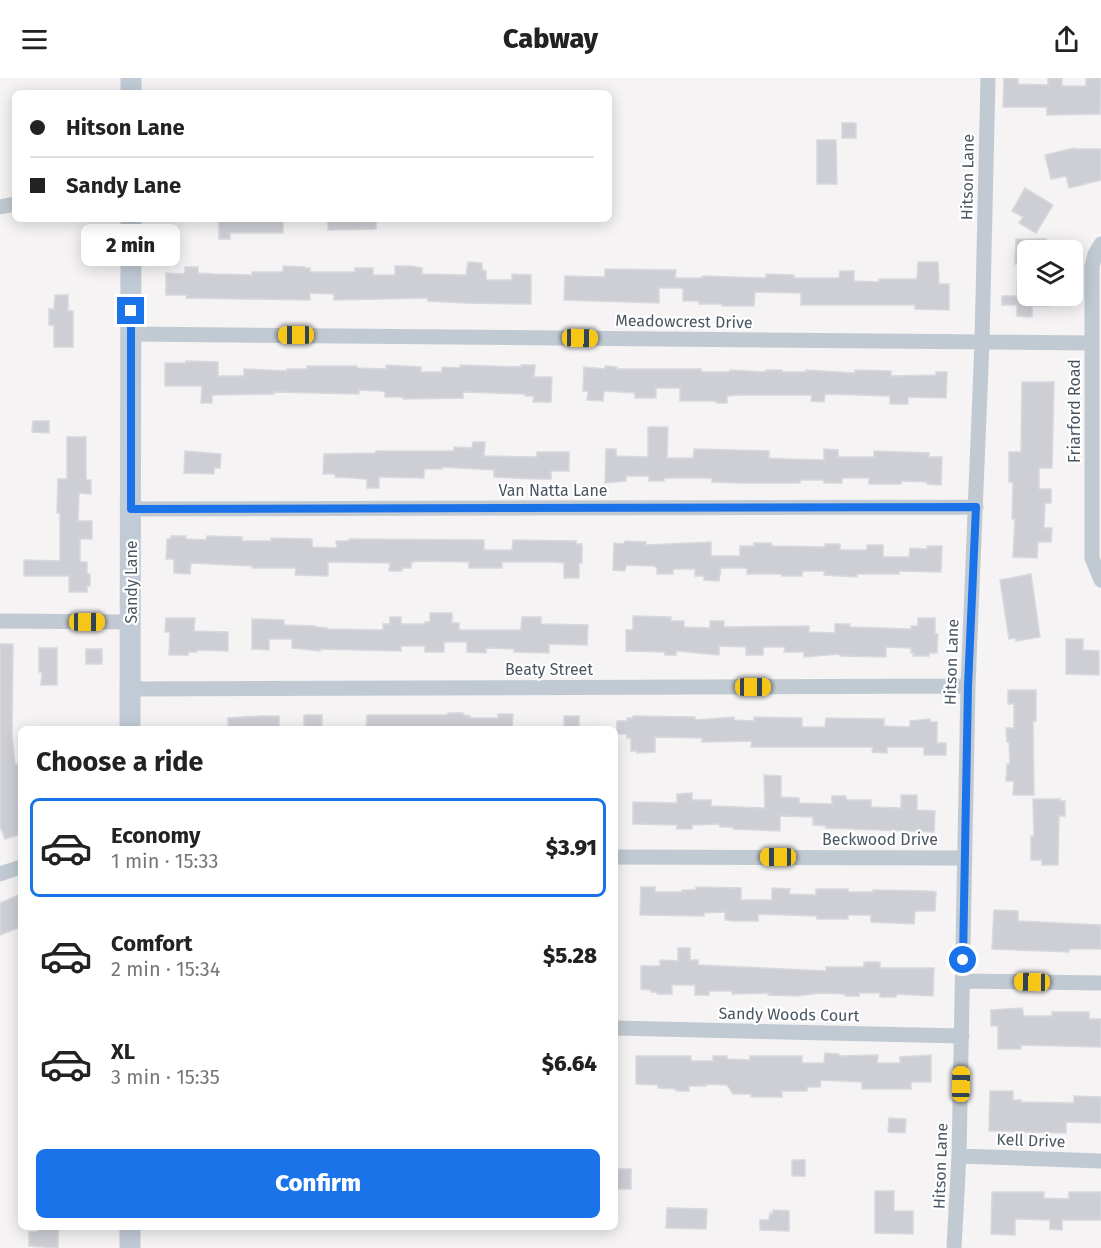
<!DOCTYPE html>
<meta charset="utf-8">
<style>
body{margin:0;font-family:"Fira Sans",sans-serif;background:#f6f6f6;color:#222;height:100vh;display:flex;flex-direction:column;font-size:22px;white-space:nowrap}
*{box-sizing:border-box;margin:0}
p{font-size:20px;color:#767676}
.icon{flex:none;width:33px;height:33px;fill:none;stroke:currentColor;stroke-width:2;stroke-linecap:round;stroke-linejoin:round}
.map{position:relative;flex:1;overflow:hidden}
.sheet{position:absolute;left:18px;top:648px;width:600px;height:504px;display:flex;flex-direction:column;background:#fff;border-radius:9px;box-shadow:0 3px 15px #0003}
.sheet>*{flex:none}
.hud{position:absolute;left:12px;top:12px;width:600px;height:132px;border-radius:9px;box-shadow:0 3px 15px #0003;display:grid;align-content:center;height:132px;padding:0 18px;background:#fff}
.tools{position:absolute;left:1017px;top:162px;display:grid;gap:12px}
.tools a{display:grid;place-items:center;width:66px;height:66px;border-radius:9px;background:#fff;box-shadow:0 3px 15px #0003;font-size:30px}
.end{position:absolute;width:27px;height:27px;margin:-14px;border:8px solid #1a73e8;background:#fff;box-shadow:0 0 0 3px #fff}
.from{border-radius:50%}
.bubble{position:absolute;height:42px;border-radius:9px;background:#fff;box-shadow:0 3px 15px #0003;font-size:20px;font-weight:800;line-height:42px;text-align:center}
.car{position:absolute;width:18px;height:36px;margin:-18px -9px;border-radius:8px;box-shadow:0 0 4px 2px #0007;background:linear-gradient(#f5c518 24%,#345 0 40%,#f5c518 0 76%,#345 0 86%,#f5c518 0)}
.hud b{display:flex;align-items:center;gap:21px;height:57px;font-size:22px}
.hud b+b{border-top:2px solid #e0e0e0}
.hud i{width:15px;height:15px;background:#222}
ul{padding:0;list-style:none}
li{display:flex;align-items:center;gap:18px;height:99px;margin:0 12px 9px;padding:0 6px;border:3px solid transparent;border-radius:9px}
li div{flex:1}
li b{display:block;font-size:22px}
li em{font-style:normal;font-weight:800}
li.current{border-color:#1a73e8}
li>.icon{width:54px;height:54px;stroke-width:1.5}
h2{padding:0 18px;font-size:27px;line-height:72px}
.cta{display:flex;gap:12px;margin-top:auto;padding:12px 18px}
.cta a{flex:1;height:69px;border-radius:9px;background:#1a73e8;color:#fff;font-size:24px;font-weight:800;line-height:69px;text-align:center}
header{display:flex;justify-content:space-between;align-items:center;height:78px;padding:0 18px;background:#fff;font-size:27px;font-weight:800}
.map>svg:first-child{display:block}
.building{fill:#cdcfd5;stroke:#d7d9de;stroke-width:1.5}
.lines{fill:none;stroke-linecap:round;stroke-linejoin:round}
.street{stroke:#c1cad2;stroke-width:15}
.secondary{stroke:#c1cbd6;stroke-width:21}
.route{stroke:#1a73e8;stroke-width:8}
.labels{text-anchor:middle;stroke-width:4.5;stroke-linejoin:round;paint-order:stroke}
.street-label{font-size:16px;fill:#4a5661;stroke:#fff}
</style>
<header><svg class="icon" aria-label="menu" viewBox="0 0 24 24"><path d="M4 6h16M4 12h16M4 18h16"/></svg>Cabway<svg class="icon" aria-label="share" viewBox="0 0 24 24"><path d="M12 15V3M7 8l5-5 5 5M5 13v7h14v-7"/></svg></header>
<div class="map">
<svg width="1101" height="1170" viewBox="0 0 1101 1170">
<rect width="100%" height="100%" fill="#f5f3f3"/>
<!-- building -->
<path class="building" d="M1004 0H1018V6L1048 7V0H1062V8H1086V0H1101L1100 36 1047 37V29H1003Z
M842 45H856V60H842Z
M817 62H836L837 106H817Z
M1074 70 1075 71H1101V102L1069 110 1066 98 1051 101 1045 77Z
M1025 110 1053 127 1036 155 1019 145 1023 139 1012 133Z
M219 141H283V155H230V161H219Z
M328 141H376V151L328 152Z
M1016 161H1046V172H1028V186H1015Z
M468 184 482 185V192L486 193V202H512V196L531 197V226L465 225 428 223V220L334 222V216L310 215V222L186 220 187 217H166V195L182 196 185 195V189H198V195L214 196 252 197V194H283V188L305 189V190H310V194H355V190H373V197H395V188H411L422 190V196L466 197Z
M918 184H938L939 206H949V232L915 231V227H801V215L755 214 754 228H722V226H699V223H683V210H659V225L564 222 565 198 605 199V191L676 192 675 200H702V198L766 200V196L794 197V200H839L840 193H854V203L879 204V201H917Z
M1018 190H1028V218H1050L1049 228H1032V239L1017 238V227H1002V218H1017Z
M55 217H68V233H73V269H54V247H49V231H54Z
M186 283 218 284V298H244V291L287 293V291H307V288H357V290L386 291V287L421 289V294H442V289L460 290V287L521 289V287H535L534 299H552L551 324H533L534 318H525V316L463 314V320L403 321V319H385V314L380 313 359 312V316L274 314V316L212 317V325H201L202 308H165V285H186Z
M605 288 617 289V291H701V294H730V292L766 294V292H782V294H806V292L855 295V292L891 293V298L936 297V294H947L946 320 908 319V326H890V318L825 316 824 324 811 323 812 317H741L727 318V325H716V323H680V310H656V320H635V315L604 313 603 323 587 322 588 313H583L584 289 605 291Z
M1022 304H1054L1052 390H1039V411H1051V425H1045L1044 450H1052L1051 464H1038L1037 480 1013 479 1015 441H1012L1013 404H1009V374H1021Z
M33 343H49V355L32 354Z
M648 349H668L667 380H693L694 371 769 373V380L787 381 824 382V371L838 372V379H874V373L929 375V379H942L941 407 927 406V404L901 403V406H869V400H842V405H824V402H800V405H738L712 404V400H664V403H649V398H626V403L605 405 606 371H616V378L648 379Z
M67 359H86V402H91V416L79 415 78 443H92V461H80V484H87V496H90V508H87V514H69V498H24V482L60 483V435H57L58 401H67Z
M473 364H485L484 378 537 379V374H569V393H551V401H537L494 399V392L442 389V391H424V400L379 399V410H367V401L335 399V396H323L324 376 376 375V373H454V369L472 370Z
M185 373 221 376 220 390H214V396L184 395Z
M171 458H186V461L206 462 207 458 242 459V463H271V460L312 461V469L337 470 336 463H349V461L484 462V472H512L513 462 576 463V466H582V485H579V500H564V485L556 484H502V490H469V484L415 483 411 485V490H402V493H389L390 485 328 484V498L295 497 296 490H252V488L191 485 190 496 174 495V481H166L167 461H171Z
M625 463 646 464V467L711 464V478H740V468H754V465H771L772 468 825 469V466H840V472H867V467H883V479H909L910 470 927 471V468H942L941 494 899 493V496H857V499L824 497 825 493H802V498H782V496H747V490H721L719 503 704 502V498H695V491H673V496H657V490L654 488 626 487 625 493 613 492 614 465 624 466Z
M1031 496 1040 559 1016 563V560L1009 561 1000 502Z
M430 535H452V545H459V552H521L522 539H541V546L588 547 587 567 549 566V575L514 574V571L486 570V575L467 574V564H444V574H425V568H401V573L320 571V573L292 570V561H269V572L252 571V541L284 542V547L315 548V549L327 550V551L383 552V546H390V539H401V546H425V544H430Z
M633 538 671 539V543H684V549L710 550V543H724V549L809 548V554L835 555V546H850V549L911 551V548H918V540H935V556H938L937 575H929V578H913L914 575H911V570L886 569V579L840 578V576L804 579V574H784L785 569H763V577H746V569L719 568V577L676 573V577H665V574L626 573V552H633Z
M166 540H195L194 553 228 554V573L197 572V574H188V577H169L170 554H165Z
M1066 561H1083V572L1099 573V597L1066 596Z
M0 566H13L12 659 15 686H19L21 700V756L5 761 0 748Z
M39 570H57V607H41L42 594H39Z
M86 571H102V586H86Z
M1008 612H1036V643H1033L1034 717H1013L1014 703H1006L1007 686H1010L1009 664H1007L1006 650H1014V626H1008Z
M448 635H463V637L470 638V640H498V636H513L512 651H366L367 637H448Z
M304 637H322V651H304Z
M261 638H279V651H228V640Z
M564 638H579V651H564Z
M633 638 695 639V642L734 639V642L754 643V639L802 640V649H825L826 640 884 641V648L910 649V643L930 641V644H937V665H946V677H924V669H887V675L872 674 873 669H751L752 663 702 664V660L655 659V674L637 675V673H631V660H627V656H617V643H627V640H633Z
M764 697 781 698V719L799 720V725L832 726V718H846V722H871V729L901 730V717H917V732L935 733 934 754 826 750V748L813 747V739L780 738V753L733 751V749H720V746L692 747V751H677V747L633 746V724L677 725V716L692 715V722H711V728L765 730Z
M1033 721H1060V723H1065V738H1059L1058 787H1042V782H1031V758H1034Z
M641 809H655V814H682V812H696V809L741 810V822H772V810L790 811 789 816 816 817V811H848V814H873V812L928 813 936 814 935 833H915L914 846 871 844V837H848V841H817V838L758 836V843H735L725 842V834L704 835V838L640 837Z
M21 816V849L0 857V825Z
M994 832 1018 833V843L1101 847V871H1069V874L992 871Z
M678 870H690V882H698V887L826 893V889H864V884H880V890H934L933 918 896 916V919H880V915H859V918H845V916L821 915 796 918 768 917 769 915 732 916V913H709V917H695V907H672V916H657V914H651V912L641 911V888H660V882L678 883Z
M1022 930 1024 938H1052V934H1089V941H1101V969L1021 967V971H998V948H991V932Z
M825 975 839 976V978L878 977 877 985H900V979L931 977V1004H911V1011H862V1004L821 1002 820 1009H807V1013H782V1019H751V1016H733L727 1007 706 1006V1008H689V1013H676V1011L658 1010V1007L636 1006V978H691V983H713V978H727V981L750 982V978H802V985H824Z
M990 1013H1013V1022H1021V1024L1074 1025V1018L1101 1019V1045L1066 1044V1055L989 1053Z
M889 1040 906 1041 905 1055 888 1054Z
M792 1082H805V1098H792Z
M617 1091H631V1111H617Z
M875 1113H894V1133H913V1156L875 1155Z
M992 1114H1044V1120L1069 1121V1114H1101V1142H1062V1152L1050 1151V1142L1015 1141V1157L991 1156Z
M667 1130 707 1131 706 1151 666 1150Z
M773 1132 789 1133V1153L760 1152V1142H769L770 1135 773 1136Z
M38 1149H58V1170L29 1168V1154H38Z"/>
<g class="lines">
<!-- street -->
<path class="street" d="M0 129 15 126
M1101 166 1095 176 1092 189V480L1101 502
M131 256 1092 265
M131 431 976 429
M0 543 131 544
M131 611 968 608
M615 779 965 780
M0 796 21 789
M963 903 1101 905
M615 950 962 958
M959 1078 1101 1083
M954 1170 959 1078 968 608 982 264 988 0"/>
<!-- secondary -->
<path class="secondary" d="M131 0V15
M130 651 131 141
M130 1170V1149"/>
</g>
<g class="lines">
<!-- route -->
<path class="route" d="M131 233V431L976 429 968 608 963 882"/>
</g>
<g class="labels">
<!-- street labels -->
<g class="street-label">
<text transform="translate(967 99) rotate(-89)" y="6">Hitson Lane</text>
<text transform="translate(684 243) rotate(1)" y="6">Meadowcrest Drive</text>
<text transform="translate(1074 333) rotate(-90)" y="6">Friarford Road</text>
<text x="553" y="418">Van Natta Lane</text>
<text transform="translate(131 504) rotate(-90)" y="6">Sandy Lane</text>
<text transform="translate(951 584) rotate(-88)" y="6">Hitson Lane</text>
<text x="549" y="597">Beaty Street</text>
<text x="880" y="767">Beckwood Drive</text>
<text transform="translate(789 936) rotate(1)" y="6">Sandy Woods Court</text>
<text transform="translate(1031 1062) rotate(2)" y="6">Kell Drive</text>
<text transform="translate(940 1088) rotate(-88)" y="6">Hitson Lane</text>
</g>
</g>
</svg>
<div class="tools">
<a><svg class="icon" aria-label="layers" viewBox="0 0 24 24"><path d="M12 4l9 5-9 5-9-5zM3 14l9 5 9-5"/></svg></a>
</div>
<i class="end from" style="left:963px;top:882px"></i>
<i class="end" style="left:131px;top:233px"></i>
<div class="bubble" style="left:81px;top:146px;width:99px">2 min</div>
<i class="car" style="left:296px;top:257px;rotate:270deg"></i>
<i class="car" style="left:580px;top:260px;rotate:91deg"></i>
<i class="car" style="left:87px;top:544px;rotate:90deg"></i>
<i class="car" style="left:753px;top:609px;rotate:90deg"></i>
<i class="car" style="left:778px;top:779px;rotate:270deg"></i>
<i class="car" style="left:1032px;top:904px;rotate:271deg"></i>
<i class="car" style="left:961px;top:1006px;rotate:1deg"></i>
<div class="hud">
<b><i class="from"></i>Hitson Lane</b>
<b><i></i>Sandy Lane</b>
</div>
<section class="sheet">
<h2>Choose a ride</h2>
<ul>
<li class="current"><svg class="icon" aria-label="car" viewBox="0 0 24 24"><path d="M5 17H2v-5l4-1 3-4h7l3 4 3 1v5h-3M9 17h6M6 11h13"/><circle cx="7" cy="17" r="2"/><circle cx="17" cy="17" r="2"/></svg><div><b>Economy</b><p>1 min · 15:33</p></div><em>$3.91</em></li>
<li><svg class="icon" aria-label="car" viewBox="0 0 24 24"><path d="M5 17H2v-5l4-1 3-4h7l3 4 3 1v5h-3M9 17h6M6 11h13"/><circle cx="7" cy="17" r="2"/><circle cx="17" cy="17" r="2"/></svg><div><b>Comfort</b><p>2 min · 15:34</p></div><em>$5.28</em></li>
<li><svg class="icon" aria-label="car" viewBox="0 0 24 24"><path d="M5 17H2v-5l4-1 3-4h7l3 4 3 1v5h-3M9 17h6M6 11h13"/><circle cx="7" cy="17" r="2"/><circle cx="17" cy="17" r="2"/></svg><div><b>XL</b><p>3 min · 15:35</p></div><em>$6.64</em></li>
</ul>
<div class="cta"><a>Confirm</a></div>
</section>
</div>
